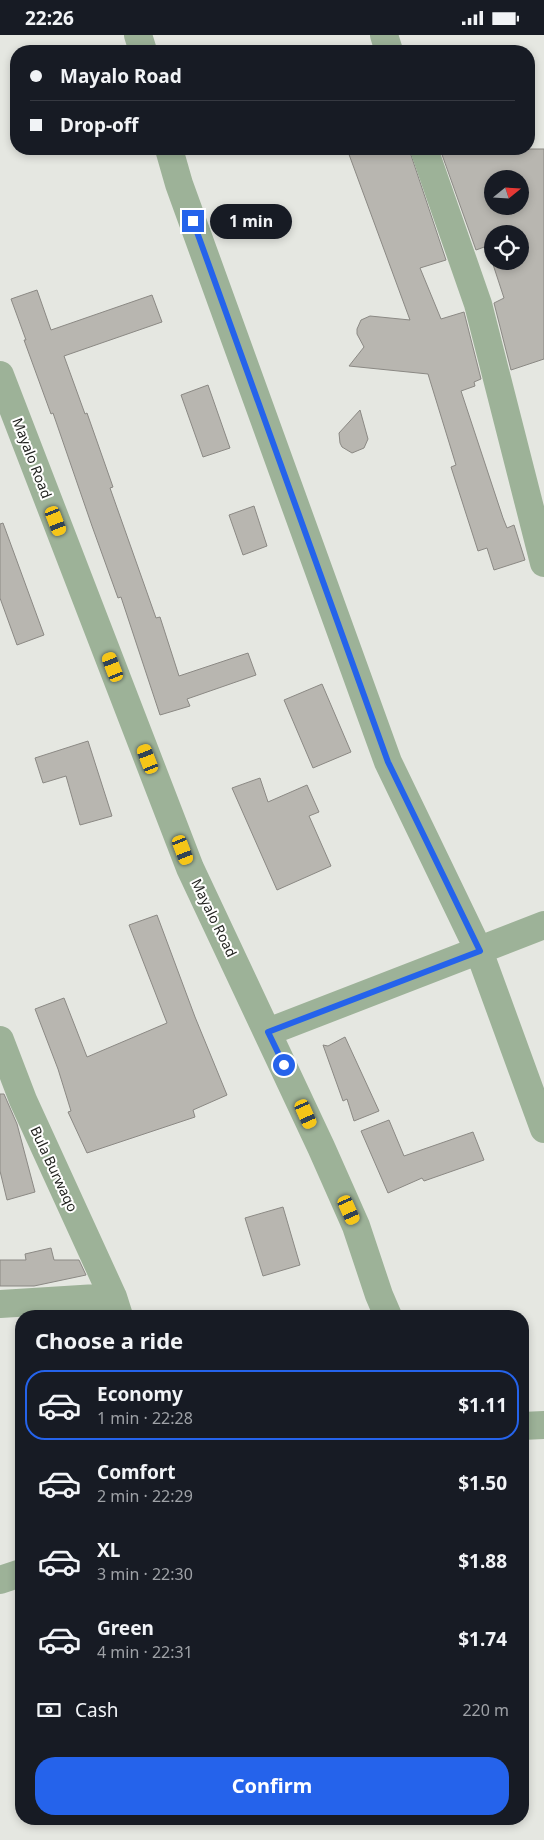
<!DOCTYPE html>
<meta charset="utf-8">
<style>
body{margin:0;font-family:"Noto Sans",sans-serif;background:#242831;color:#f1f3f6;height:100vh;display:flex;flex-direction:column;font-size:19px;white-space:nowrap}
*{box-sizing:border-box;margin:0}
p{font-size:16px;color:#9ea1a6}
.icon{flex:none;width:28px;height:28px;fill:none;stroke:currentColor;stroke-width:2;stroke-linecap:round;stroke-linejoin:round}
.map{position:relative;flex:1;overflow:hidden}
.drawer{position:absolute;left:15px;top:1275px;width:514px;height:515px;display:flex;flex-direction:column;background:#171b24;border-radius:20px;box-shadow:0 2px 8px #0003}
.drawer>*{flex:none}
.top-card{position:absolute;left:10px;top:10px;width:525px;height:110px;border-radius:20px;box-shadow:0 2px 8px #0003;display:grid;align-content:center;height:110px;padding:0 20px;background:#171b24}
.needle{width:32px;rotate:72deg}
.fabs{position:absolute;left:484px;top:135px;display:grid;gap:10px}
.fabs a{display:grid;place-items:center;width:45px;height:45px;border-radius:50%;background:#171b24;box-shadow:0 2px 8px #0003;font-size:25px}
.end{position:absolute;width:22px;height:22px;margin:-11px;border:6px solid #2563eb;background:#fff;box-shadow:0 0 0 2px #fff}
.from{border-radius:50%}
.bubble{position:absolute;height:35px;border-radius:18px;background:#171b24;box-shadow:0 2px 8px #0003;font-size:16px;font-weight:700;line-height:35px;text-align:center}
.car{position:absolute;width:15px;height:30px;margin:-15px -8px;border-radius:6px;box-shadow:0 0 4px 1px #0007;background:linear-gradient(#f5c518 24%,#345 0 40%,#f5c518 0 76%,#345 0 86%,#f5c518 0)}
.top-card b{display:flex;align-items:center;gap:18px;height:48px;font-size:19px}
.top-card b+b{border-top:1px solid #363941}
.top-card i{width:12px;height:12px;background:#f1f3f6}
ul{padding:0;list-style:none}
li{display:flex;align-items:center;gap:15px;height:70px;margin:0 10px 8px;padding:0 10px;border:2px solid transparent;border-radius:20px}
li div{flex:1}
li b{display:block;font-size:19px}
li em{font-style:normal;font-weight:700}
li.on{border-color:#2563eb}
li>.icon{width:45px;height:45px;stroke-width:1.5}
h2{padding:0 20px;font-size:22px;line-height:60px}
.pay{display:flex;align-items:center;gap:12px;height:55px;padding:0 20px;font-size:19px}
.pay p{margin-inline-start:auto}
.primary-button{display:flex;gap:10px;margin-top:auto;padding:10px 20px}
.primary-button a{flex:1;height:58px;border-radius:20px;background:#2563eb;color:#fff;font-size:20px;font-weight:700;line-height:58px;text-align:center}
.status{display:flex;justify-content:space-between;align-items:center;height:35px;padding:0 25px;background:#171b24;direction:ltr}
.status svg{height:14px;fill:currentColor}
.map>svg:first-child{display:block}
.building{fill:#b8b6b0;stroke:#8b8984;fill-rule:evenodd}
.lines{fill:none;stroke-linecap:round;stroke-linejoin:round}
.minor{stroke:#9db298;stroke-width:28}
.route{stroke:#2563eb;stroke-width:6}
.labels{text-anchor:middle;stroke-width:4;stroke-linejoin:round;paint-order:stroke}
.street-label{font-size:14px;fill:#232421;stroke:#fffffe}
</style>
<div class="status"><b>22:26</b><svg viewBox="0 0 49 12"><path d="M0 12V9h3v3zM5 12V6h3v6zM10 12V3h3v9zM15 12V0h3v12zM26 1h20v11H26zM47 4h2v5h-2z"/></svg></div>
<div class="map">
<svg width="544" height="1805" viewBox="0 0 544 1805">
<rect width="100%" height="100%" fill="#e5e7e1"/>
<!-- building -->
<path class="building" d="M347 114H409L446 225 420 233 441 284 464 277 481 344 474 347 475 351 461 356 503 483 507 493 514 490 525 525 494 535 487 513 478 516 451 432 456 430 428 339 349 331 364 312 357 299V294L361 285 370 281 410 285Z
M440 114H544V324L511 335 494 268 504 263 487 211 476 215ZM492 144H520V171H492ZM492 199H520V226H492Z
M37 255 51 295 152 260 162 287 64 321 85 379 87 378 113 452 110 453 156 583 160 582 179 641 248 618 256 640 187 664 190 671 160 680 121 562 118 563 92 491 53 378 51 379 24 305H26L11 264Z
M208 350 230 413 203 422 181 360Z
M360 375 368 404 364 413 352 418 342 412 340 408 339 398Z
M254 471 267 511 243 520 229 480Z
M3 488 44 600 17 610 0 563V489Z
M322 649 351 717 313 733 284 665Z
M88 706 112 781 80 790 66 741 43 748 35 723Z
M260 743 268 767 307 750 319 777 309 781 331 831 277 855 232 753Z
M157 880 195 982 227 1060 193 1075 195 1082 87 1118 68 1077 71 1076 58 1034 35 974 64 963 87 1022 167 988 129 890Z
M345 1002 379 1076 354 1086 347 1064 343 1066 323 1010 328 1011Z
M0 1059H4L17 1089 35 1157 7 1165 0 1136Z
M389 1085 404 1121 473 1097 484 1125 424 1146 422 1143 388 1158 361 1096Z
M283 1172 300 1230 263 1241 245 1183Z
M51 1213 54 1225H79L86 1240 34 1251H0V1225H26L25 1219Z"/>
<g class="lines">
<!-- minor -->
<path class="minor" d="M138 0 143 16
M384 0 389 16
M169 114 179 149 388 727 479 916 544 1094
M424 114 478 269 544 528
M0 340 190 833 321 1112 356 1191 379 1260 388 1281
M268 997 544 890
M0 1005 23 1065 113 1262 119 1281
M0 1269 113 1262
M522 1391 544 1390
M0 1545 21 1538"/>
</g>
<g class="lines">
<!-- route -->
<path class="route" d="M193 186 388 727 480 916 268 997 284 1030"/>
</g>
<g class="labels">
<!-- street labels -->
<g class="street-label">
<text transform="translate(32 423) rotate(69)" y="5">Mayalo Road</text>
<text transform="translate(214 883) rotate(64)" y="5">Mayalo Road</text>
<text transform="translate(54 1134) rotate(65)" y="5">Bula Burwaqo</text>
</g>
</g>
</svg>
<div class="fabs">
<a><svg class="needle" viewBox="-14 -14 28 28"><path d="M0-13l5 13h-10z" fill="#e53935"/><path d="M0 13l5-13h-10z" fill="#9ea1a6"/></svg></a>
<a><svg class="icon" aria-label="locate" viewBox="0 0 24 24"><circle cx="12" cy="12" r="6"/><path d="M12 2v4M12 18v4M2 12h4M18 12h4"/></svg></a>
</div>
<i class="end from" style="left:284px;top:1030px"></i>
<i class="end" style="left:193px;top:186px"></i>
<div class="bubble" style="left:210px;top:169px;width:82px">1 min</div>
<i class="car" style="left:56px;top:486px;rotate:159deg"></i>
<i class="car" style="left:113px;top:632px;rotate:339deg"></i>
<i class="car" style="left:148px;top:724px;rotate:339deg"></i>
<i class="car" style="left:183px;top:815px;rotate:159deg"></i>
<i class="car" style="left:306px;top:1079px;rotate:156deg"></i>
<i class="car" style="left:349px;top:1175px;rotate:156deg"></i>
<div class="top-card">
<b><i class="from"></i>Mayalo Road</b>
<b><i></i>Drop-off</b>
</div>
<section class="drawer">
<h2>Choose a ride</h2>
<ul>
<li class="on"><svg class="icon" aria-label="car" viewBox="0 0 24 24"><path d="M5 17H2v-5l4-1 3-4h7l3 4 3 1v5h-3M9 17h6M6 11h13"/><circle cx="7" cy="17" r="2"/><circle cx="17" cy="17" r="2"/></svg><div><b>Economy</b><p>1 min · 22:28</p></div><em>$1.11</em></li>
<li><svg class="icon" aria-label="car" viewBox="0 0 24 24"><path d="M5 17H2v-5l4-1 3-4h7l3 4 3 1v5h-3M9 17h6M6 11h13"/><circle cx="7" cy="17" r="2"/><circle cx="17" cy="17" r="2"/></svg><div><b>Comfort</b><p>2 min · 22:29</p></div><em>$1.50</em></li>
<li><svg class="icon" aria-label="car" viewBox="0 0 24 24"><path d="M5 17H2v-5l4-1 3-4h7l3 4 3 1v5h-3M9 17h6M6 11h13"/><circle cx="7" cy="17" r="2"/><circle cx="17" cy="17" r="2"/></svg><div><b>XL</b><p>3 min · 22:30</p></div><em>$1.88</em></li>
<li><svg class="icon" aria-label="car" viewBox="0 0 24 24"><path d="M5 17H2v-5l4-1 3-4h7l3 4 3 1v5h-3M9 17h6M6 11h13"/><circle cx="7" cy="17" r="2"/><circle cx="17" cy="17" r="2"/></svg><div><b>Green</b><p>4 min · 22:31</p></div><em>$1.74</em></li>
</ul>
<div class="pay"><svg class="icon" aria-label="cash" viewBox="0 0 24 24"><path d="M3 7h18v10H3z"/><circle cx="12" cy="12" r="2"/></svg>Cash<p>220 m</p></div>
<div class="primary-button"><a>Confirm</a></div>
</section>
</div>
